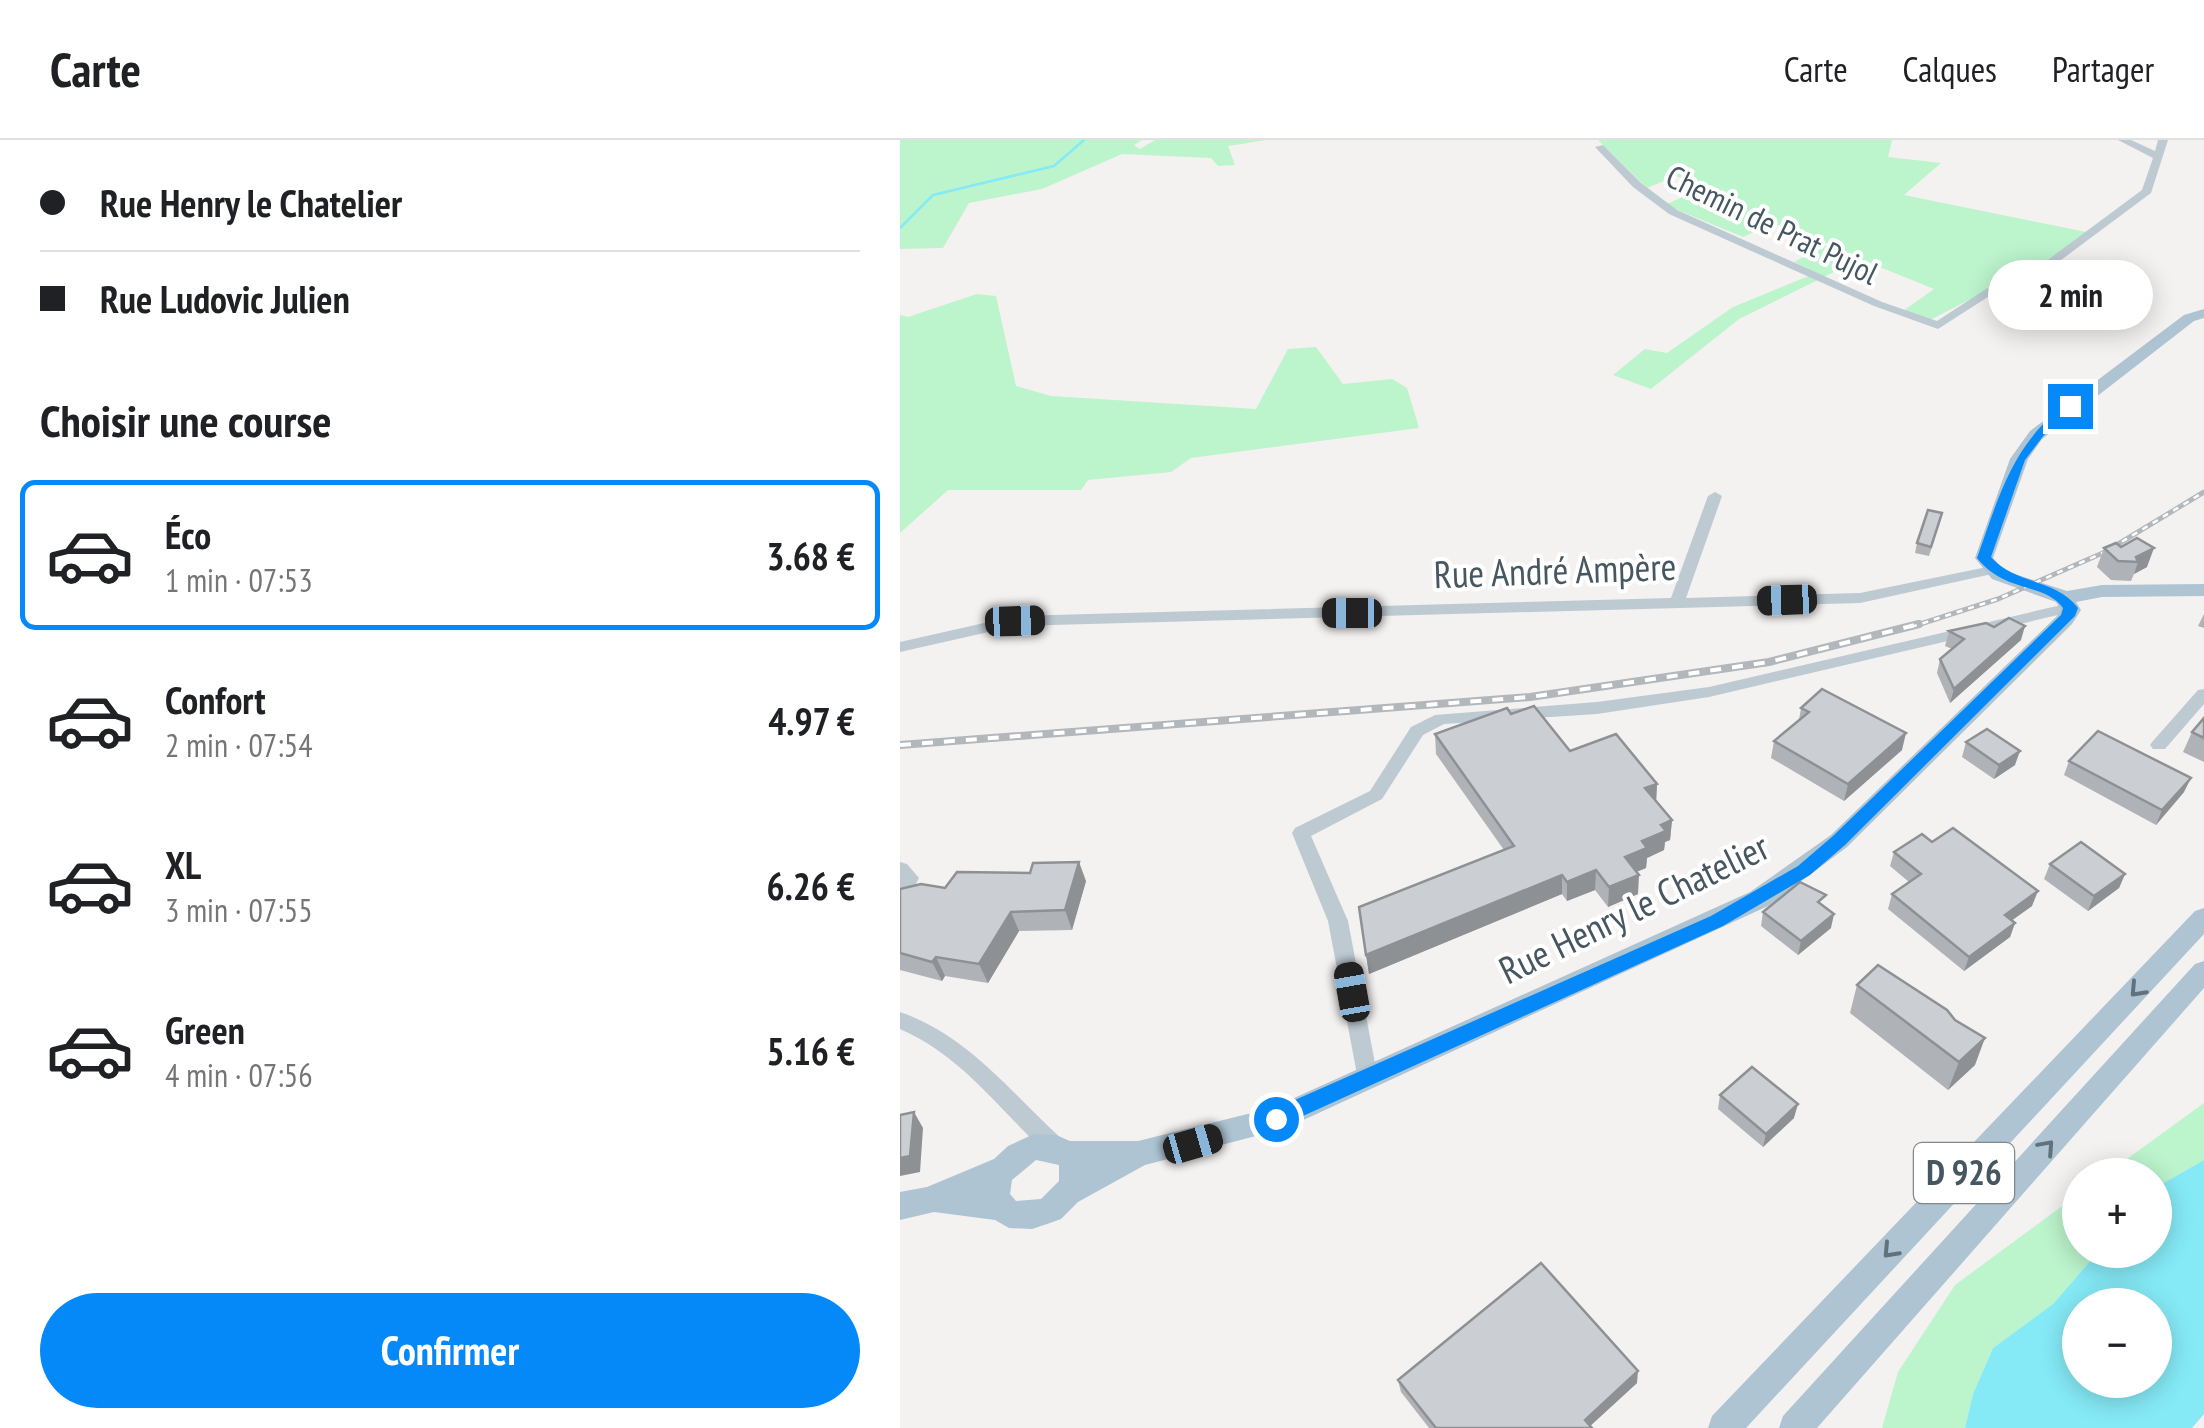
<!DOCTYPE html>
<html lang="fr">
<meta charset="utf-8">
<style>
body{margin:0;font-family:"PT Sans Narrow",sans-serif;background:#f2f2f2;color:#202124;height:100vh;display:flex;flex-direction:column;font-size:38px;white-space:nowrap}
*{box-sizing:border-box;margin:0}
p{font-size:32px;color:#757577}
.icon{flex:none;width:55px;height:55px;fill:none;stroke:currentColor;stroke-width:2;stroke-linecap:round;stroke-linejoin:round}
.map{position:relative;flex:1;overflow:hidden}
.panel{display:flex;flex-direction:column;background:#fff;width:900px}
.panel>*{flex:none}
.top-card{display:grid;align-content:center;height:220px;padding:0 40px;background:#fff}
.controls{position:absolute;left:1162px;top:1018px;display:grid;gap:20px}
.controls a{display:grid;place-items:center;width:110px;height:110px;border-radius:50%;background:#fff;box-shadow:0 5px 25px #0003;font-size:50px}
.end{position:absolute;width:45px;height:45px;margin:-22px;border:12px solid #0689f8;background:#fff;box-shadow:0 0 0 5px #fff}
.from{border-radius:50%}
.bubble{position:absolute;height:70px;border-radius:35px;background:#fff;box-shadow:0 5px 25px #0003;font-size:32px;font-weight:700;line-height:70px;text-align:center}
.car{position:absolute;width:30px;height:60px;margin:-30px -15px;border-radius:12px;box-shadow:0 0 8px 2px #0007;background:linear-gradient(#222 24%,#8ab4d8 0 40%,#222 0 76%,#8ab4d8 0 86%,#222 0)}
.top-card b{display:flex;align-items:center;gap:35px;height:95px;font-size:38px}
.top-card b+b{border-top:2px solid #e0e0e0}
.top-card i{width:25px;height:25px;background:#202124}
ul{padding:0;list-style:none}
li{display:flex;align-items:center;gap:30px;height:150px;margin:0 20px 15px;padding:0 20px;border:5px solid transparent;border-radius:15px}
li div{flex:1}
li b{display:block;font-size:38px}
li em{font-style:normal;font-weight:700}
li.current{border-color:#0689f8}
li>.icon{width:90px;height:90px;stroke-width:1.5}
h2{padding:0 40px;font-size:45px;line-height:120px}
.button{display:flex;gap:20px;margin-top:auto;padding:20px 40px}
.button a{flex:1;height:115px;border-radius:60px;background:#0689f8;color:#fff;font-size:40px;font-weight:700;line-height:115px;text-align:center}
header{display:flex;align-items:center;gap:60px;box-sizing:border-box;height:140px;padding:0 50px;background:#fff;border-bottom:2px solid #e0e0e0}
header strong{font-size:48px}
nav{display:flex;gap:55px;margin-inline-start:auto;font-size:35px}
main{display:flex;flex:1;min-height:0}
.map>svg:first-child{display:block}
.green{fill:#bcf4cc}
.water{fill:#85eaf6;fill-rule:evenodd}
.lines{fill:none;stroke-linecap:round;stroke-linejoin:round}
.stream{stroke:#85eaf6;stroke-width:2.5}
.minor{fill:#bdcad2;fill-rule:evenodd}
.major{fill:#aec4d2;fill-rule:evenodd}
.rail-far1-casing{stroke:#b2b7bc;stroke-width:5}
.rail-casing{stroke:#b2b7bc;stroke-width:8}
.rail-far1{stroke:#fff;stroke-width:2.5;stroke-dasharray:6;stroke-linecap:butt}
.rail{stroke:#fff;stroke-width:4;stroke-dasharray:11;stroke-linecap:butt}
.wall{fill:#afb2b6}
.shaded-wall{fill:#8e9194}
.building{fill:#cbcfd4;stroke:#8e9194;stroke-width:2.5}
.oneway{stroke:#61727d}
.route{fill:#0689f8}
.labels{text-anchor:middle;stroke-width:8;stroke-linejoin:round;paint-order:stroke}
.far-street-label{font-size:32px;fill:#475761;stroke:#fff}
.shield{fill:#fff;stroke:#7e8990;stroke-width:2.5}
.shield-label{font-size:35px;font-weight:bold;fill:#475761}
.street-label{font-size:38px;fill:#475761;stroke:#fff}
</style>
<header>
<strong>Carte</strong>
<nav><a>Carte</a><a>Calques</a><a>Partager</a></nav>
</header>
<main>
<section class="panel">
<div class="top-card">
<b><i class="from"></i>Rue Henry le Chatelier</b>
<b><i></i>Rue Ludovic Julien</b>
</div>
<h2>Choisir une course</h2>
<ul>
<li class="current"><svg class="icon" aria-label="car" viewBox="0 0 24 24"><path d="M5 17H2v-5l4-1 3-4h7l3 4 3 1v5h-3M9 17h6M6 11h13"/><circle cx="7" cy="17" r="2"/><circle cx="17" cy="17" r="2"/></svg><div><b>Éco</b><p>1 min · 07:53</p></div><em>3.68 €</em></li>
<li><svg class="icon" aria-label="car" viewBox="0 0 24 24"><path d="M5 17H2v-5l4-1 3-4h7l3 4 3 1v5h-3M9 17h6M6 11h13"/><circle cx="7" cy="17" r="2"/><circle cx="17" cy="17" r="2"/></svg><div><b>Confort</b><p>2 min · 07:54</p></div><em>4.97 €</em></li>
<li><svg class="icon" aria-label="car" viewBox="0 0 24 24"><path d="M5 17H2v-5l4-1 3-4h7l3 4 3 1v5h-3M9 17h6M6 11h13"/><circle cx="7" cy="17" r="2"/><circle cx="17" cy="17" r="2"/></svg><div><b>XL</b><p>3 min · 07:55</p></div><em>6.26 €</em></li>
<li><svg class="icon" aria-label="car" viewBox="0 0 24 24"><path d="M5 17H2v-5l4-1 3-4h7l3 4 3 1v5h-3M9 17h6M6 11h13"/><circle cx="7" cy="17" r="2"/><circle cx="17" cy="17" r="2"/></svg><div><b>Green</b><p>4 min · 07:56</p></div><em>5.16 €</em></li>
</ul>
<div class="button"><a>Confirmer</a></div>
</section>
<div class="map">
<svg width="1304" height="1288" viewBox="0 0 1304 1288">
<rect width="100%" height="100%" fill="#f4f1f1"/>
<!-- green -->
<path class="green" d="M0 0H242L234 5 240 9 255 0H366L328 6 335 25 318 26 311 18 222 14 142 49 69 63 43 108 0 109Z
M698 0H992L988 17 1041 23 1004 55 1186 92 1158 114 1030 180 1003 171 1034 149 960 119 839 179 751 249 713 235 745 209 767 213 833 167 916 133 894 122 928 104 873 83 843 97 773 68 767 64 805 47 776 36 747 48Z
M77 154 96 156 116 246 151 256 356 269 388 209 416 207 443 244 492 239 507 248 519 288 291 318 271 332 188 340 181 350H48L0 393V175L8 177Z
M1304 963V1020L1255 1048V1035H1205Z
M1180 1053V1110H1200L1153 1164 1093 1208 1073 1254 1065 1288H982L998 1232 1055 1145Z"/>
<!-- water -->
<path class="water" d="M1304 1020V1274L1292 1288H1065L1073 1254 1093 1208 1153 1164 1200 1110H1255V1048ZM1255 1165V1240H1180V1165Z"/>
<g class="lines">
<!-- stream -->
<path class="stream" d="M0 88 33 55 154 26 184 0"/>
<!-- minor -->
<path class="minor" d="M1218 0H1231L1255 11 1258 0H1268L1251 53 1157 123 1094 153 1038 189 974 166 769 74 733 47 695 7 703 5 741 43 777 70 982 162 1037 181 1086 149 1149 119 1242 50 1253 18Z
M815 352 822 356 786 458 960 453 1092 426 1099 430 1092 434 960 463 115 486 0 512V502L115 476 771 458 808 356Z
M1170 463 1178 468 1175 471 809 557 697 574 544 584 523 595 482 659 411 696 448 781 478 939 475 945 467 948 459 945 428 781 392 693 395 688 470 651 511 587 535 575 697 562 809 547Z
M1304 549V564L1265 609H1253L1250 605 1253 601 1298 550Z
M0 722 7 724 19 738 7 760 0 762Z
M0 872C69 896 110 952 163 1000L166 1007 163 1014 155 1017 147 1014C99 969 62 916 0 889Z"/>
<!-- major -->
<path class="major" d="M1304 169V178L1294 181 1142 299 1128 319 1093 418 1105 431 1167 451 1202 445 1304 444V456L1202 457 1176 462 1181 470 1172 484 947 707 868 766 386 988 245 1025 178 1062 161 1079 150 1083 132 1089 109 1088 95 1080 34 1072 0 1080V1052L27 1047 94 1019 108 1006 134 994 156 995 170 1001H238L372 968 850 752 931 695 1157 476 1161 470 1156 462 1092 439 1075 418 1110 319 1130 291 1284 175ZM136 1020 159 1025V1041L141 1059 116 1061 110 1054 112 1040Z
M1304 768V794L846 1288H808L812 1276 1295 771Z
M1304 821V848L917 1288H879L883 1276 1295 824Z"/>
<defs>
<path id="rail-far1" d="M1011 487 1098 459 1205 412 1304 352"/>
<path id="rail" d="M0 605 630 557 869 522 1019 484"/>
</defs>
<!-- rail-far1 casing -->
<use href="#rail-far1" class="rail-far1-casing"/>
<!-- rail casing -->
<use href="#rail" class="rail-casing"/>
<!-- rail-far1 -->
<use href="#rail-far1" class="rail-far1"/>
<!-- rail -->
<use href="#rail" class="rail"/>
</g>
<!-- wall -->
<path class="wall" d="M1040 382 1029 416 1015 413 1017 403Z
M1216 403 1247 427 1234 434 1231 441 1211 440 1197 427 1204 408Z
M1304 474V488L1298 486Z
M1049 491 1121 500 1050 563 1037 533 1040 519 1052 509 1045 506Z
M901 568 1002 610 944 661 871 618 874 601 899 580Z
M1304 578V622L1283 612 1292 592Z
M535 594 670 611 757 644 756 662 772 680 770 700 765 702 764 710 747 718 746 728 736 732 738 754 708 767 695 750 667 761 662 754 469 834 459 767 604 710 536 614Z
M1066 602 1115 625 1094 639 1062 617Z
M1169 621 1284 652 1256 685 1164 635Z
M1032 702 1132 766 1112 780 1115 783 1110 797 1064 831 988 769 992 754 1009 742 990 726 994 712Z
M1150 724 1225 734 1219 748 1188 771 1144 739Z
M186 741 172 790 119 791 88 843 45 836 42 841 0 830V749L45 748Z
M924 766 931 788 898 815 861 786 863 772Z
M957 845 1075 925 1048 950 950 873Z
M820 955 894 978 863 1007 818 969Z
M498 1240 737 1243 690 1286 692 1288H529L501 1252Z"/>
<!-- shaded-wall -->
<path class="shaded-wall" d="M1254 408 1247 427 1234 434 1238 422 1236 417Z
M1125 486 1121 500 1050 563 1054 549Z
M1006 593 1002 610 944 661 948 644Z
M1120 611 1115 625 1094 639 1099 625Z
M1291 638 1284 652 1256 685 1262 670Z
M757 644 756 663 745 648Z
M772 680 770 700 765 702 764 710 747 718 746 728 724 737 725 717 761 685Z
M179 722 186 741 172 790 165 770Z
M696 730 695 750 667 761V742Z
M1225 734 1219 748 1188 771 1194 756Z
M662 735V754L469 834 466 815Z
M739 735 738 754 708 767 709 747Z
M1138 751 1132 766 1100 789 1105 775Z
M111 772 119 791 88 843 79 824Z
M934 774 931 788 898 815 901 801Z
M1115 783 1110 797 1064 831 1069 817Z
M36 817 45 836 42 841 32 822Z
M1085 898 1075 925 1048 950 1059 922Z
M898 964 894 978 863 1007 866 994Z
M14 972 23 988 20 1032 0 1036V1018Z
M738 1231 737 1243 688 1288 685 1280Z"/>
<!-- building -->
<path class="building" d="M1028 370 1042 373 1031 407 1017 403Z
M1237 398 1254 408 1236 417 1238 422 1218 421 1204 408 1216 403 1221 407Z
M1109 478 1125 486 1054 549 1040 519 1064 499 1049 491 1086 483 1094 487Z
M922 549 1006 593 948 644 874 601 909 572 901 568Z
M634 566 670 611 716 594 757 644 745 648 772 680 761 685 766 691 742 701 747 708 725 717 739 735 709 747 696 730 667 742 662 735 466 815 459 767 614 706 535 594 607 568 611 574Z
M1304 578V598L1292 592Z
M1087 589 1120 611 1099 625 1066 602Z
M1198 591 1291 638 1262 670 1169 621Z
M1053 688 1138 751 1105 775 1115 783 1069 817 992 754 1021 734 994 712 1022 694 1032 702Z
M1181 702 1225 734 1194 756 1150 724Z
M179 722 165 770 111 772 79 824 36 817 32 822 0 813V749L21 744 45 748 57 732 130 733 133 723Z
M900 742 926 755 918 762 934 774 901 801 863 772Z
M978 825 1047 870 1055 880 1085 898 1059 922 957 845Z
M852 927 898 964 866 994 820 955Z
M14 972 10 1016 0 1018V975Z
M641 1123 738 1231 685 1280 692 1288H536L498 1240Z"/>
<!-- one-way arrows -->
<defs><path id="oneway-chevron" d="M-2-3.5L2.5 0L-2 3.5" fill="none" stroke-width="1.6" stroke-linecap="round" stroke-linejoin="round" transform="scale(2.5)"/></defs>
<g class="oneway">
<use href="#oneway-chevron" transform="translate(1237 850) rotate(133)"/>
<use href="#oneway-chevron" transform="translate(1147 1007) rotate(-48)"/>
<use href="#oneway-chevron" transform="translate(990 1111) rotate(133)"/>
</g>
<!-- route -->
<path class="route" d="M1166 263 1176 266 1148 290 1125 320 1091 417C1115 445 1156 438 1178 468L1175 476 945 705 910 735 823 786 383 985H368V972L811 776 898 726 933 696 1161 475 1163 468C1144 442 1106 454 1077 418 1100 354 1111 307 1166 263Z"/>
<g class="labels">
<!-- far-street labels -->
<g class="far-street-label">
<text transform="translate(872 85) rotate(26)" y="11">Chemin de Prat Pujol</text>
</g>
<!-- shield labels -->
<rect class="shield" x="1014" y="1003" width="100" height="60" rx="8"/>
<g class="shield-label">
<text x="1064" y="1045">D 926</text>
</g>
<!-- street labels -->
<g class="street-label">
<text transform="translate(655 431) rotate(-2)" y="13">Rue André Ampère</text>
<text transform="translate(734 769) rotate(-26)" y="13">Rue Henry le Chatelier</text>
</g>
</g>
</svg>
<div class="controls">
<a>+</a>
<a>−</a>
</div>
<i class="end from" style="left:376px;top:979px"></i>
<i class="end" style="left:1170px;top:266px"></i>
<div class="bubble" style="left:1088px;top:120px;width:165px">2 min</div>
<i class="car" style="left:887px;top:460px;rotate:268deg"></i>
<i class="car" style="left:452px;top:473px;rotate:270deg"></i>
<i class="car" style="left:115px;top:481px;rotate:88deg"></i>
<i class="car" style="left:452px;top:852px;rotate:350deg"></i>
<i class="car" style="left:293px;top:1004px;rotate:74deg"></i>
</div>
</main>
